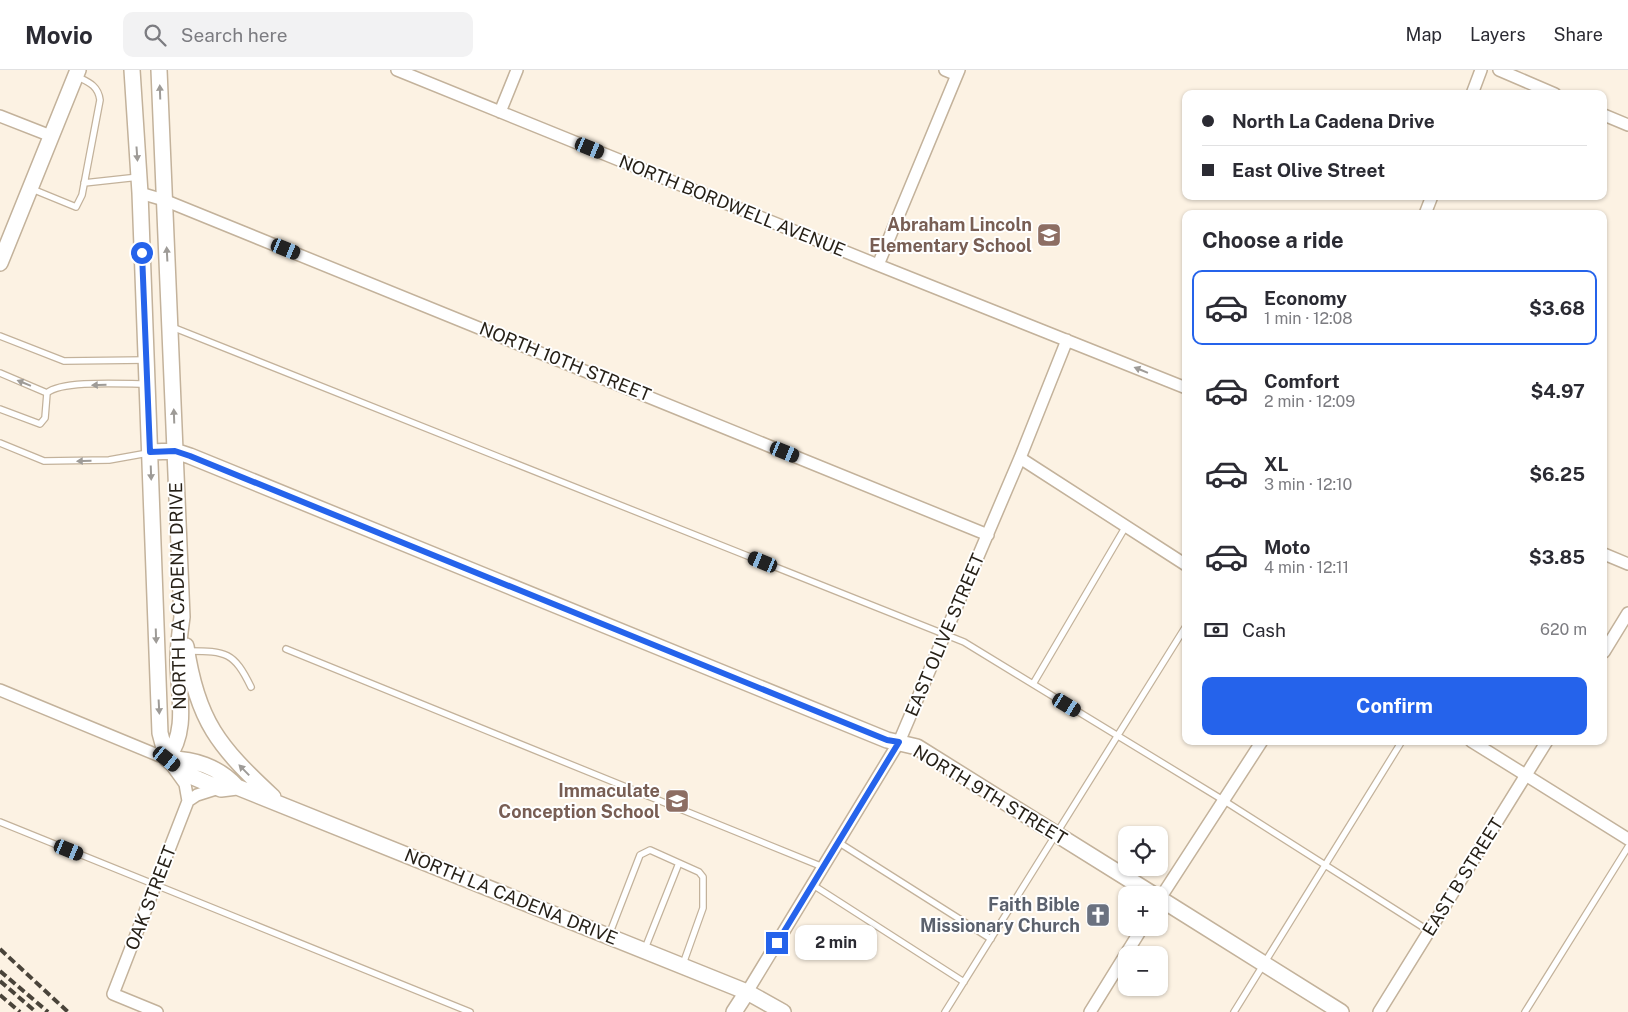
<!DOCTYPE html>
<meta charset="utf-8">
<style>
body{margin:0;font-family:"Public Sans",sans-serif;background:#f2f2f3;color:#2b2b33;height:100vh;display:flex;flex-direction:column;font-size:19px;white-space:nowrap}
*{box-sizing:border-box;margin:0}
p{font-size:16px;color:#7c7c81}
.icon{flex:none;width:28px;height:28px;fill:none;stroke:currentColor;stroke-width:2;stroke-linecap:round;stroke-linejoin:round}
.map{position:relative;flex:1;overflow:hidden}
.panel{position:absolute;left:1182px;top:140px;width:425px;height:535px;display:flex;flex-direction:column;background:#fff;border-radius:10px;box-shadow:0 1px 4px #0004}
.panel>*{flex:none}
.guide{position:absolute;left:1182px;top:20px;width:425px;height:110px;border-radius:10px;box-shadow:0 1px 4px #0004;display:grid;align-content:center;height:110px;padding:0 20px;background:#fff}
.fabs{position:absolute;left:1118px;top:756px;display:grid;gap:10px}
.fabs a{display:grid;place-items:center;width:50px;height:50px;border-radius:10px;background:#fff;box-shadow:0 1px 4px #0004;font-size:25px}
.end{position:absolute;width:22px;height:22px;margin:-11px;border:6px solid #2563eb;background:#fff;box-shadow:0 0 0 2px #fff}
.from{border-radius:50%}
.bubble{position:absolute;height:35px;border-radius:10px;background:#fff;box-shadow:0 1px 4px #0004;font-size:16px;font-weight:700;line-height:35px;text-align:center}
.car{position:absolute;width:15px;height:30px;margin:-15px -8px;border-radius:6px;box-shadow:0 0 4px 1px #0007;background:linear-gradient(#222 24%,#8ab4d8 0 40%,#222 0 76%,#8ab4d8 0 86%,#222 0)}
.guide b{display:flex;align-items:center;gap:18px;height:48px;font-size:19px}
.guide b+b{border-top:1px solid #e1e1e2}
.guide i{width:12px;height:12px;background:#2b2b33}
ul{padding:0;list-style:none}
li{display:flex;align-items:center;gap:15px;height:75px;margin:0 10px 8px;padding:0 10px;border:2px solid transparent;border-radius:10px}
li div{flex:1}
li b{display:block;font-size:19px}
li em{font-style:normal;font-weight:700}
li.current{border-color:#2563eb}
li>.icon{width:45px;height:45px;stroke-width:1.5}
h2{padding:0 20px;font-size:22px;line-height:60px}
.pay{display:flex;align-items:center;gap:12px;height:55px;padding:0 20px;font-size:19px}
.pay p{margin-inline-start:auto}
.action{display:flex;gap:10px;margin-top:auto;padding:10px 20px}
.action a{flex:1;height:58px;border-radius:10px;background:#2563eb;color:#fff;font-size:20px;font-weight:700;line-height:58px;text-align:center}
header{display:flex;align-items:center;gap:30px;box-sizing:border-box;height:70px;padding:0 25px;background:#fff;border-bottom:1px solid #e1e1e2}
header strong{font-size:24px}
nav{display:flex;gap:28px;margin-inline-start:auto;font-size:18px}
.search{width:350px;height:45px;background:#f2f2f3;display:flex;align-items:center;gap:12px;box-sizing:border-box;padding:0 18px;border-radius:10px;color:#7c7c81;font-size:19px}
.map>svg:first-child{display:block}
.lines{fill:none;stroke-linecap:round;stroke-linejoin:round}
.lane-casing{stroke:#c3b29b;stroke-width:8}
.street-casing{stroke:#c3b29b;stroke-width:14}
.secondary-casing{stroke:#c3b29b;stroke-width:18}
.lane{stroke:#fff;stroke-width:5.5}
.street{stroke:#fff;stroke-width:11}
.secondary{stroke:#fff;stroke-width:15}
.rail{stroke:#4a443a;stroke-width:4;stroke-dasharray:8 4;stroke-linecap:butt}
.oneway{fill:#9e9b97}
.route{stroke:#2563eb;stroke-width:6}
.labels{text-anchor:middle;stroke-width:4;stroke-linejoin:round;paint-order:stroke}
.street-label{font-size:18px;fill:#272118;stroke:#fff}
.education-label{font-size:18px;font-weight:bold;fill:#785e54;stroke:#fff;text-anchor:end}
.worship-label{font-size:18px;font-weight:bold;fill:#5b616d;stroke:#fff;text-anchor:end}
</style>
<header>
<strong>Movio</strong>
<div class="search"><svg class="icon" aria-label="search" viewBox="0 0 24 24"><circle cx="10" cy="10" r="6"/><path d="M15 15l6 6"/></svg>Search here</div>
<nav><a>Map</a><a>Layers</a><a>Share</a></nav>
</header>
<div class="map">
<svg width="1628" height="942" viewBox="0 0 1628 942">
<rect width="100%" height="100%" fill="#fcf2e3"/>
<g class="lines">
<defs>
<path id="lane" d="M84 113 139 107
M32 119 76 137 82 125 100 30C98 15 88 12 76 6
M172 257 964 572 1223 730 1429 861
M0 266 64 291 146 290
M0 303 47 323 45 348 40 354 0 339
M47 323C62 310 124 314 145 314
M0 373 44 391 109 390 148 383
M286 579 823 797
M189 581C226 581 234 582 251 617
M1033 614 1126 456
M0 752 470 942
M838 772 991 869
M813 815 964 912
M609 865 640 785 650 780 699 802 703 807V838L683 894
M644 881 679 793
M945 942 1186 556
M1234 942 1402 671
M1525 942 1628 777"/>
<path id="street" d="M397 0 878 195 1186 318
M945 0 957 5
M1499 0 1555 24
M1472 24 1481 0
M500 42 517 0
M1604 45 1628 55
M0 46 51 66
M140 123 164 130 988 465
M1425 144 1432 126
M878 195 959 0
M1020 388 1186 495
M1604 484 1628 494
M1604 582 1628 543
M0 620 167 689 185 714 188 731
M1471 671 1628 769
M1159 830 1262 671
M747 922 899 672 1020 388 1067 270
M157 942 113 924 188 731 197 725 219 718
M1090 942 1142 858
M1379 942 1547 671"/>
<path id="secondary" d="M132 0 140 123 160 663 167 689 186 704 221 719 237 717
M159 0 182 547C180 561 178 575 178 590 178 624 189 660 167 689
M0 193 78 0
M150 382 175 381 190 386 887 670 917 677 1154 825
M186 576C197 651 219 677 273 727
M167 689C193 688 219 697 237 717L747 922 783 942
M1159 828 1341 942
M734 942 747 922"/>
</defs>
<!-- lane casing -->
<use href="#lane" class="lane-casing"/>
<!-- street casing -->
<use href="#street" class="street-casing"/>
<!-- secondary casing -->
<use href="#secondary" class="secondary-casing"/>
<!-- lane -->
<use href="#lane" class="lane"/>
<!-- street -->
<use href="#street" class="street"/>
<!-- secondary -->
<use href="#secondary" class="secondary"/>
<!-- rail -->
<path class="rail" d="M0 879 68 942
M0 901 48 942
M0 911 36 942
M0 925 20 942"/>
</g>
<!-- one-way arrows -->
<defs><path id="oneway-solid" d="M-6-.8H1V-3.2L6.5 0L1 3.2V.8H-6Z" transform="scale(1.25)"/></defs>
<g class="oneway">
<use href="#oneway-solid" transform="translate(160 22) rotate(-92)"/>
<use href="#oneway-solid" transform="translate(137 84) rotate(86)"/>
<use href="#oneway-solid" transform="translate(167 184) rotate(-93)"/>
<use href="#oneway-solid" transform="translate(1141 300) rotate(-158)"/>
<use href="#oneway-solid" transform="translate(24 313) rotate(-158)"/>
<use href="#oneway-solid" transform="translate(99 315) rotate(178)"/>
<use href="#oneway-solid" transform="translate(174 346) rotate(-92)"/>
<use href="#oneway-solid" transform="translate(84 391) rotate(179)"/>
<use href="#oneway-solid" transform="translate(151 403) rotate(88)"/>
<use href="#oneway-solid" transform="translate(156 566) rotate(88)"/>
<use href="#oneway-solid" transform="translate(159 637) rotate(87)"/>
<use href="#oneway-solid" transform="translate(244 700) rotate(-134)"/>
</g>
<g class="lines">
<!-- route -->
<path class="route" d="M142 183 150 382 175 381 190 386 887 670 899 672 777 873"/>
</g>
<!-- icons -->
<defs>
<symbol id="school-square" viewBox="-11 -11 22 22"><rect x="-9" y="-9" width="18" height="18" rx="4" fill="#8d6e63" stroke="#fff"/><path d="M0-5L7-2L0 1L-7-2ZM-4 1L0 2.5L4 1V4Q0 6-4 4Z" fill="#fff"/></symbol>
<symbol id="church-square" viewBox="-11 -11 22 22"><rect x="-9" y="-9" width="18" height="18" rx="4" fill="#6b7280" stroke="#fff"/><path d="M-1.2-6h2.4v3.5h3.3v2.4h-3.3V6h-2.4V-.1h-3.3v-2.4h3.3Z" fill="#fff"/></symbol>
</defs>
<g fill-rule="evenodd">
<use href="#school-square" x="1035" y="151" width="28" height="28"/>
<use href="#school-square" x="663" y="717" width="28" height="28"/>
<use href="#church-square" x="1084" y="831" width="28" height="28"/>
</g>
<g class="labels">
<!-- street labels -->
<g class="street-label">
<text transform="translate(732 136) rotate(22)" y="6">NORTH BORDWELL AVENUE</text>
<text transform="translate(565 292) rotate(22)" y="6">NORTH 10TH STREET</text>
<text transform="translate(178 526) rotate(-91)" y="6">NORTH LA CADENA DRIVE</text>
<text transform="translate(945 565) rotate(-67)" y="6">EAST OLIVE STREET</text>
<text transform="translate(990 725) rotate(31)" y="6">NORTH 9TH STREET</text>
<text transform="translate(1463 807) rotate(-58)" y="6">EAST B STREET</text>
<text transform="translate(511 827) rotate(22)" y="6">NORTH LA CADENA DRIVE</text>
<text transform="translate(151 828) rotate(-69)" y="6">OAK STREET</text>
</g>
<!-- education labels -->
<g class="education-label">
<text x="1032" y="161">Abraham Lincoln<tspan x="1032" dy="21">Elementary School</tspan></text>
<text x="660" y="727">Immaculate<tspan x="660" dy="21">Conception School</tspan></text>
</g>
<!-- worship labels -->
<g class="worship-label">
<text x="1080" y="841">Faith Bible<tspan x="1080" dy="21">Missionary Church</tspan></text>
</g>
</g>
</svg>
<div class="fabs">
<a><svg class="icon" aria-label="locate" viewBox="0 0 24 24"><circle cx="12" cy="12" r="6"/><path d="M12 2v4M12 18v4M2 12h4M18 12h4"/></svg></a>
<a>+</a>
<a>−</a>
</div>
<i class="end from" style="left:142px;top:183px"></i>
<i class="end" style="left:777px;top:873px"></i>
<div class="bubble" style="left:795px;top:855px;width:82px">2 min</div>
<i class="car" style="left:590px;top:78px;rotate:112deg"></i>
<i class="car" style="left:286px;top:179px;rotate:112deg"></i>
<i class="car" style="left:785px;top:382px;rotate:112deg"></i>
<i class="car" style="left:763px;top:492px;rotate:292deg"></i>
<i class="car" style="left:1067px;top:635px;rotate:121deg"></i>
<i class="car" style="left:167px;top:689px;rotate:129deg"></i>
<i class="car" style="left:69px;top:780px;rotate:112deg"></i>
<div class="guide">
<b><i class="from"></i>North La Cadena Drive</b>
<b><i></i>East Olive Street</b>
</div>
<section class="panel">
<h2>Choose a ride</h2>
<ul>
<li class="current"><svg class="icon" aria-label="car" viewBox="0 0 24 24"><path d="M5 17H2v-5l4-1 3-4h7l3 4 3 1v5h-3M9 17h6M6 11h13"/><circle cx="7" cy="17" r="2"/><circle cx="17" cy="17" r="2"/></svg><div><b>Economy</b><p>1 min · 12:08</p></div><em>$3.68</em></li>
<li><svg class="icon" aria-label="car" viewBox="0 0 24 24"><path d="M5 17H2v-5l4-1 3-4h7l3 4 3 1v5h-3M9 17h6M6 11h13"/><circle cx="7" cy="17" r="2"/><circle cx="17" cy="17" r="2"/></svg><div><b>Comfort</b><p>2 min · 12:09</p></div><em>$4.97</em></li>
<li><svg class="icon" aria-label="car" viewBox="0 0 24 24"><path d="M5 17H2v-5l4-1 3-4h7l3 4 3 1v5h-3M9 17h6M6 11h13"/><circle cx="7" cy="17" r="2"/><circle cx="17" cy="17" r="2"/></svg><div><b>XL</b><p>3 min · 12:10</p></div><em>$6.25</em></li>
<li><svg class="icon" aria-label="car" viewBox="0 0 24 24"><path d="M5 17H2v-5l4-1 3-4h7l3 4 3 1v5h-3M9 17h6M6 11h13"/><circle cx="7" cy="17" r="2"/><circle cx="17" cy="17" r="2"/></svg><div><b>Moto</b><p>4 min · 12:11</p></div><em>$3.85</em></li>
</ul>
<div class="pay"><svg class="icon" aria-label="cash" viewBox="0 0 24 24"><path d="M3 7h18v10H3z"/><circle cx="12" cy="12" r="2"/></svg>Cash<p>620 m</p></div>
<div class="action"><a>Confirm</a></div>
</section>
</div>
